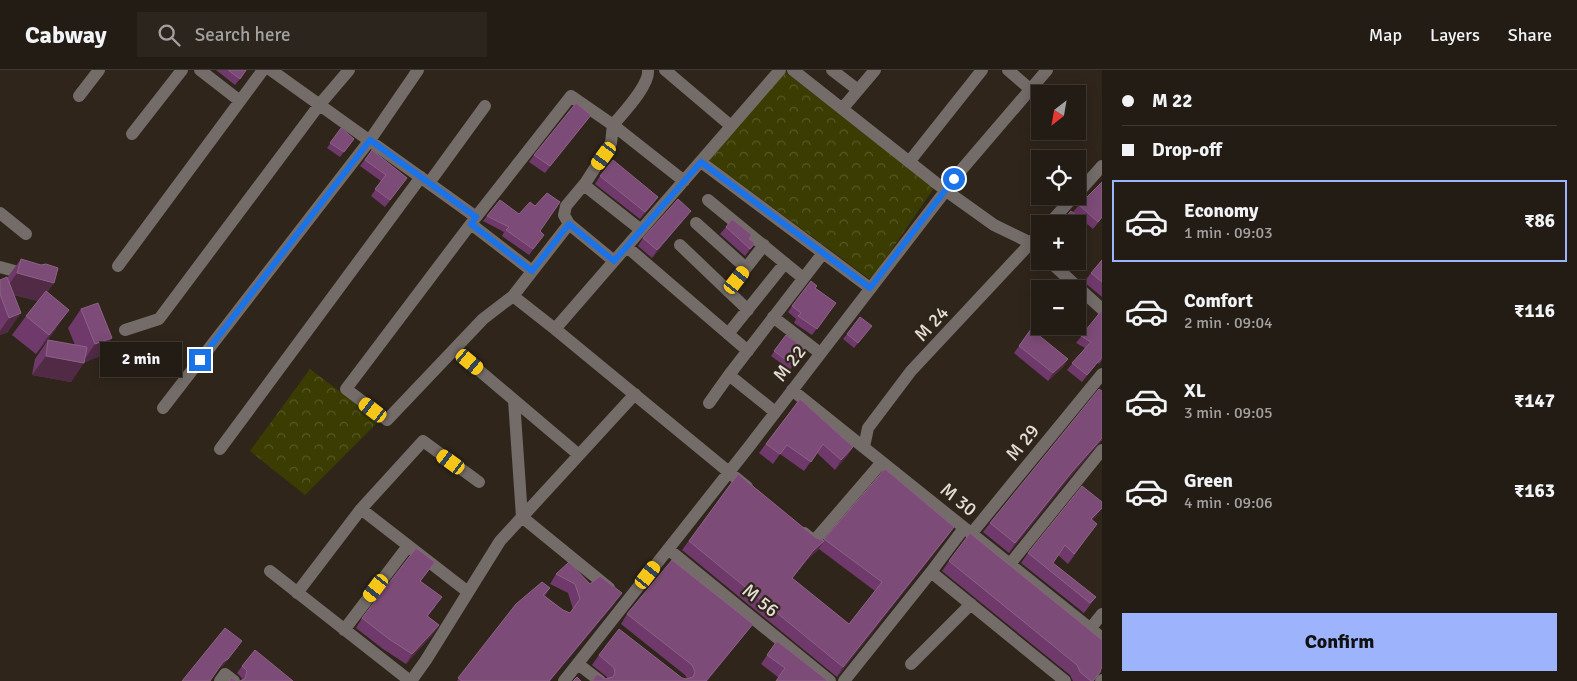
<!DOCTYPE html>
<meta charset="utf-8">
<style>
body{margin:0;font-family:Signika,sans-serif;background:#2b251d;color:#f1f3f6;height:100vh;display:flex;flex-direction:column;font-size:19px;white-space:nowrap}
*{box-sizing:border-box;margin:0}
p{font-size:16px;color:#a3a1a0}
.icon{flex:none;width:28px;height:28px;fill:none;stroke:currentColor;stroke-width:2;stroke-linecap:round;stroke-linejoin:round}
.map{position:relative;flex:1;overflow:hidden}
.side{display:flex;flex-direction:column;background:#231c14;width:475px}
.side>*{flex:none}
.top-card{display:grid;align-content:center;height:110px;padding:0 20px;background:#231c14}
.needle{width:32px;rotate:211deg}
.controls{position:absolute;left:1031px;top:15px;display:grid;gap:10px}
.controls a{display:grid;place-items:center;width:55px;height:55px;border-radius:0px;background:#231c14;box-shadow:0 2px 12px #0003,0 0 0 1px #403a34;font-size:25px}
.end{position:absolute;width:22px;height:22px;margin:-11px;border:6px solid #1a73e8;background:#fff;box-shadow:0 0 0 2px #fff}
.from{border-radius:50%}
.bubble{position:absolute;height:35px;border-radius:0px;background:#231c14;box-shadow:0 2px 12px #0003,0 0 0 1px #403a34;font-size:16px;font-weight:700;line-height:35px;text-align:center}
.car{position:absolute;width:15px;height:30px;margin:-15px -8px;border-radius:6px;box-shadow:0 0 4px 1px #0007;background:linear-gradient(#f5c518 24%,#345 0 40%,#f5c518 0 76%,#345 0 86%,#f5c518 0)}
.top-card b{display:flex;align-items:center;gap:18px;height:48px;font-size:19px}
.top-card b+b{border-top:1px solid #403a34}
.top-card i{width:12px;height:12px;background:#f1f3f6}
ul{padding:0;list-style:none}
li{display:flex;align-items:center;gap:15px;height:82px;margin:0 10px 8px;padding:0 10px;border:2px solid transparent;border-radius:0px}
li div{flex:1}
li b{display:block;font-size:19px}
li em{font-style:normal;font-weight:700}
li.selected{border-color:#9db4fd}
li>.icon{width:45px;height:45px;stroke-width:1.5}
.button{display:flex;gap:10px;margin-top:auto;padding:10px 20px}
.button a{flex:1;height:58px;border-radius:0px;background:#9db4fd;color:#111;font-size:20px;font-weight:700;line-height:58px;text-align:center}
header{display:flex;align-items:center;gap:30px;box-sizing:border-box;height:70px;padding:0 25px;background:#231c14;border-bottom:1px solid #403a34}
header strong{font-size:24px}
nav{display:flex;gap:28px;margin-inline-start:auto;font-size:18px}
.search{width:350px;height:45px;background:#2b251d;display:flex;align-items:center;gap:12px;box-sizing:border-box;padding:0 18px;border-radius:0px;color:#a3a1a0;font-size:19px}
main{display:flex;flex:1;min-height:0}
.map>svg:first-child{display:block}
.forest{fill:url(#forest-crowns)}
.lines{fill:none;stroke-linecap:round;stroke-linejoin:round}
.minor{stroke:#736c69;stroke-width:12}
.wall{fill:#70396b;fill-rule:evenodd}
.shaded-wall{fill:#512a46}
.building{fill:#7c4b77;stroke:#8d6286}
.route{stroke:#1a73e8;stroke-width:6}
.labels{text-anchor:middle;stroke-width:4.5;stroke-linejoin:round;paint-order:stroke}
.street-label{font-size:19px;fill:#e5ded7;stroke:#2f251b}
</style>
<header>
<strong>Cabway</strong>
<div class="search"><svg class="icon" aria-label="search" viewBox="0 0 24 24"><circle cx="10" cy="10" r="6"/><path d="M15 15l6 6"/></svg>Search here</div>
<nav><a>Map</a><a>Layers</a><a>Share</a></nav>
</header>
<main>
<div class="map">
<svg width="1102" height="611" viewBox="0 0 1102 611">
<defs>
<pattern id="forest-crowns" width="20" height="18" patternUnits="userSpaceOnUse" patternTransform="scale(1.25)"><rect width="20" height="18" fill="#3b3c01"/><path d="M2 6a3 3 0 1 1 6 0M12 15a3 3 0 1 1 6 0" fill="none" stroke="#575825"/></pattern>
</defs>
<rect width="100%" height="100%" fill="#2f251b"/>
<!-- forest -->
<path class="forest" d="M784 1 934 118 871 210 706 88Z
M310 299 379 351 305 425 250 381Z"/>
<g class="lines">
<!-- minor -->
<path class="minor" d="M200 0 240 31
M271 0 476 147 571 26 613 55C623 43 650 15 648 0
M665 0 731 56
M793 0 945 120 994 155 1031 173 1040 182
M832 0 858 20
M1008 0 1030 19
M79 26 99 0
M842 39 875 0
M613 55 611 73 586 112 566 136 564 145 569 154 614 191
M613 55 684 111
M132 64 182 0
M701 92 870 218
M909 92 982 0
M429 113 485 36
M584 115 641 160
M1078 123 1102 96
M708 130 803 208
M0 143 26 164
M476 147 346 319 387 350 483 249 513 226 569 154
M696 153 746 198
M471 154 532 201
M1049 154 1074 126
M680 175 748 240
M627 177 748 281
M1049 191 1102 239
M118 196 263 0
M0 197 29 205
M728 221 764 175
M513 226 555 259
M773 247 820 283
M125 260 159 249 320 34 349 0
M728 264 785 193
M455 280 579 385
M792 320 1102 568
M514 330 522 447 609 518
M709 333 729 305
M163 338 370 70 418 0
M775 342 729 305 823 183
M864 377 868 358 911 301 1040 163
M220 379 421 107
M747 417 555 259 780 0
M361 439 423 371 479 412
M804 463 814 471 882 392
M971 464 1102 304
M668 479 830 611
M1010 494 1102 380
M270 501 410 611
M931 502 1065 611
M297 523 361 439 468 522
M1090 559 1102 544
M344 560 408 476
M578 594 600 611
M911 594 971 534
M220 611 225 604 234 611
M411 611 426 590 500 471 635 324
M564 611 748 378 963 98 1047 0
M844 611 931 502 964 458
M1101 611 1102 610"/>
</g>
<!-- wall -->
<path class="wall" d="M216 0H247L235 15Z
M591 45 545 103 529 92 534 85Z
M341 58 354 69 340 87 327 78Z
M372 80 407 108 385 137 371 126 381 111 360 96Z
M600 106 658 127 653 134 640 149 595 114Z
M1102 112V148L1093 159 1073 142 1079 135Z
M487 146 540 161 544 165 529 185 502 166 504 162 483 151Z
M685 148 652 188 638 176 643 168Z
M726 157 749 169 755 173 745 186 720 164Z
M21 189 48 223 56 259 36 284 12 265 26 246 38 231 14 225 8 262 0 265V210L7 208Z
M1102 190V227L1084 212 1091 203Z
M815 218 836 233 812 265 794 253 796 249 788 242 792 236Z
M81 239 112 268 98 287 84 292 71 312 32 305 35 289 48 270 75 275 68 258Z
M1102 240V290L1099 294 1097 293 1082 312 1067 300 1085 278 1076 273Z
M1031 259 1068 289 1063 297 1048 311 1014 283Z
M868 261 854 278 843 269 847 264Z
M786 265 805 279 790 300 771 286Z
M1102 321V371H1101L1065 413 1009 483 983 462 990 453Z
M800 329 853 377 847 386 835 400 817 383 804 401 780 384 773 394 759 383Z
M885 399 954 457 947 467 837 607 682 480 738 404 816 468 823 470ZM819 479 875 521 849 554 792 509 807 490Z
M1098 444 1092 450 1097 454 1068 494 1058 485 1053 493 1096 527 1084 543 1021 493 1028 483Z
M949 491 1101 602 1093 611H1073L1070 605 942 501Z
M435 492 421 511 435 537 428 546 439 555 432 565 406 594 383 579 356 558 362 548Z
M556 504 590 514 615 533 550 611H457L516 534 550 518 545 526 563 540 570 543 573 539 568 523 550 514Z
M627 544 746 563 707 611H592L597 604 605 609H607V607L592 595 599 585 687 609 685 605 621 554Z
M777 571 828 611 779 608 761 594Z
M242 596 293 611H241L242 608 237 603Z"/>
<!-- shaded-wall -->
<path class="shaded-wall" d="M591 45 586 52 545 103 550 96Z
M658 127 653 134 640 149 645 142Z
M691 141 685 148 652 188 657 180Z
M17 203 54 213 41 232 4 222Z
M69 240 56 259 36 284 49 265Z
M21 243 8 262 0 265V261L9 248Z
M112 268 98 287 83 293H84L71 312 32 305 46 286 82 293 95 274Z
M1068 289 1063 297 1048 311 1053 303Z
M1102 368 1101 371 1065 413 1009 483 1015 473 1071 403Z
M853 377 847 386 835 400 841 390Z
M1102 438V439L1098 444 1084 459 1091 449Z
M954 457 947 467 837 607 843 597Z
M824 471 818 480 807 490 785 518 813 481Z
M622 523 615 533 550 611H549Z
M753 554 746 563 707 611H706Z
M439 555 432 565 406 594 412 584Z
M242 571 223 596 218 599 223 592Z"/>
<!-- building -->
<path class="building" d="M228 0H246L240 9Z
M576 33 591 45 550 96 534 85Z
M341 58 354 69 344 82 330 73Z
M372 80 407 108 390 130 375 119 386 105 365 90Z
M613 90 658 127 645 142 600 106Z
M1102 112V147L1098 152 1079 135Z
M547 123 560 132 540 161 544 165 533 179 506 160 509 157 487 146 500 130 519 144 530 132 535 136Z
M678 129 691 141 657 180 643 168Z
M1071 141 1075 144 1068 154H1059Z
M732 149 752 165 749 169 755 173 750 179 726 157Z
M21 189 41 195 46 194 58 198 54 213 17 203Z
M1102 190V212L1091 203Z
M7 207 21 243 9 248 0 224V210Z
M811 211 817 216 815 218 836 233 817 259 798 246 801 243 792 236Z
M46 221 69 240 49 265 26 246Z
M98 233 112 268 95 274 81 239Z
M1102 240V287L1087 305 1072 293 1091 272 1081 266Z
M860 247 872 256 858 273 847 264Z
M1031 259 1068 289 1053 303 1019 276Z
M786 265 805 279 793 295 774 281Z
M48 270 87 277 84 293 46 286Z
M1099 319 1102 321V368L1071 403 1015 473 990 453Z
M800 329 853 377 841 390 823 374 811 392 787 375 780 384 766 374Z
M885 399 954 457 843 597 689 471 738 404 816 468 824 471 813 481 792 508 849 554 882 512 824 469Z
M1082 416 1102 432V438L1091 449 1097 454 1074 484 1065 475 1053 493 1096 527 1090 533 1028 483Z
M970 463 1102 570V596L1100 602 1093 611H1091L1080 602 1077 595 949 491Z
M416 478 435 492 420 511 442 527 427 546 439 555 412 584 389 569 362 548Z
M672 490 753 554 706 611H592L597 604 605 609 613 607 615 603 614 598 599 585 619 559 682 608 686 609 693 607 695 602 692 595 627 544Z
M569 492 590 514 600 506 622 523 549 611H462L458 608 516 534 542 512 550 518 543 525 563 540 570 543 580 529 575 514 556 504Z
M225 558 242 571 228 589 223 592 210 611H182Z
M777 571 828 611H776L785 598 767 585Z
M255 580 293 611H240L245 609 247 601 242 596Z
M577 607 581 611H573Z
M232 608 237 611H229Z"/>
<g class="lines">
<!-- route -->
<path class="route" d="M200 290 370 70 476 147 471 154 532 201 569 154 614 191 701 92 870 218 954 109"/>
</g>
<g class="labels">
<!-- street labels -->
<g class="street-label">
<text transform="translate(931 253) rotate(-47)" y="7">M 24</text>
<text transform="translate(789 293) rotate(-52)" y="7">M 22</text>
<text transform="translate(1022 372) rotate(-51)" y="7">M 29</text>
<text transform="translate(959 429) rotate(39)" y="7">M 30</text>
<text transform="translate(761 530) rotate(39)" y="7">M 56</text>
</g>
</g>
</svg>
<div class="controls">
<a><svg class="needle" viewBox="-14 -14 28 28"><path d="M0-13l5 13h-10z" fill="#e53935"/><path d="M0 13l5-13h-10z" fill="#a3a1a0"/></svg></a>
<a><svg class="icon" aria-label="locate" viewBox="0 0 24 24"><circle cx="12" cy="12" r="6"/><path d="M12 2v4M12 18v4M2 12h4M18 12h4"/></svg></a>
<a>+</a>
<a>−</a>
</div>
<i class="end from" style="left:954px;top:109px"></i>
<i class="end" style="left:200px;top:290px"></i>
<div class="bubble" style="left:100px;top:272px;width:82px">2 min</div>
<i class="car" style="left:604px;top:86px;rotate:216deg"></i>
<i class="car" style="left:737px;top:210px;rotate:38deg"></i>
<i class="car" style="left:470px;top:292px;rotate:130deg"></i>
<i class="car" style="left:373px;top:340px;rotate:307deg"></i>
<i class="car" style="left:451px;top:392px;rotate:306deg"></i>
<i class="car" style="left:648px;top:505px;rotate:38deg"></i>
<i class="car" style="left:376px;top:518px;rotate:217deg"></i>
</div>
<section class="side">
<div class="top-card">
<b><i class="from"></i>M 22</b>
<b><i></i>Drop-off</b>
</div>
<ul>
<li class="selected"><svg class="icon" aria-label="car" viewBox="0 0 24 24"><path d="M5 17H2v-5l4-1 3-4h7l3 4 3 1v5h-3M9 17h6M6 11h13"/><circle cx="7" cy="17" r="2"/><circle cx="17" cy="17" r="2"/></svg><div><b>Economy</b><p>1 min · 09:03</p></div><em>₹86</em></li>
<li><svg class="icon" aria-label="car" viewBox="0 0 24 24"><path d="M5 17H2v-5l4-1 3-4h7l3 4 3 1v5h-3M9 17h6M6 11h13"/><circle cx="7" cy="17" r="2"/><circle cx="17" cy="17" r="2"/></svg><div><b>Comfort</b><p>2 min · 09:04</p></div><em>₹116</em></li>
<li><svg class="icon" aria-label="car" viewBox="0 0 24 24"><path d="M5 17H2v-5l4-1 3-4h7l3 4 3 1v5h-3M9 17h6M6 11h13"/><circle cx="7" cy="17" r="2"/><circle cx="17" cy="17" r="2"/></svg><div><b>XL</b><p>3 min · 09:05</p></div><em>₹147</em></li>
<li><svg class="icon" aria-label="car" viewBox="0 0 24 24"><path d="M5 17H2v-5l4-1 3-4h7l3 4 3 1v5h-3M9 17h6M6 11h13"/><circle cx="7" cy="17" r="2"/><circle cx="17" cy="17" r="2"/></svg><div><b>Green</b><p>4 min · 09:06</p></div><em>₹163</em></li>
</ul>
<div class="button"><a>Confirm</a></div>
</section>
</main>
